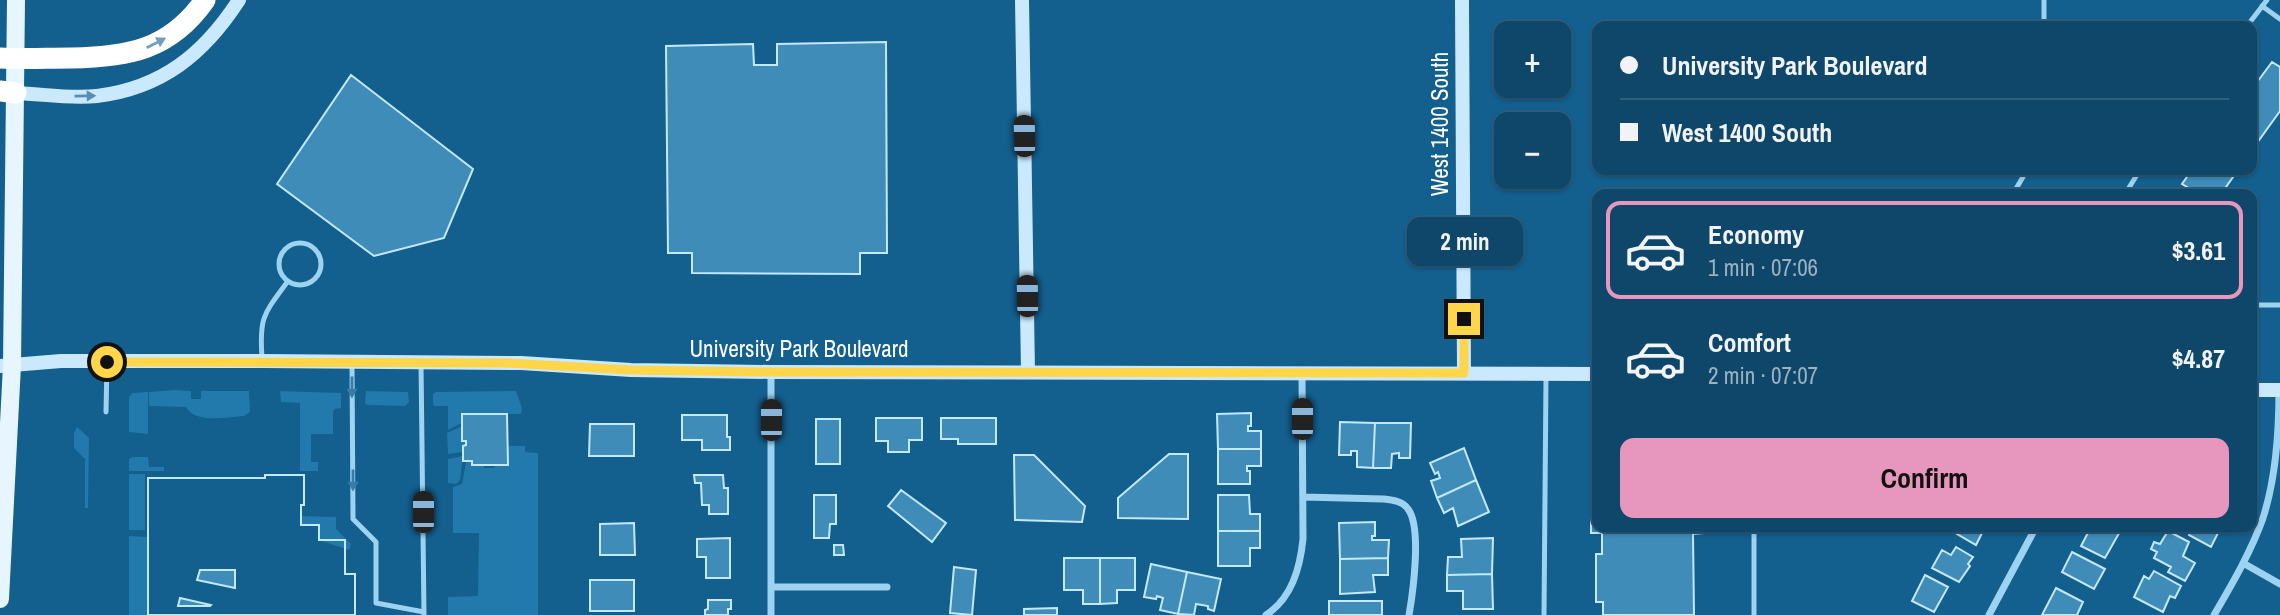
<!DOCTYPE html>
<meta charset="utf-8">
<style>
body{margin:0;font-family:"Archivo Narrow",sans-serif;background:#174e70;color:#f1f3f6;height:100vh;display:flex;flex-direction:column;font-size:26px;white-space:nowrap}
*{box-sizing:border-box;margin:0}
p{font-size:23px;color:#9bb2c1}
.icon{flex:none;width:38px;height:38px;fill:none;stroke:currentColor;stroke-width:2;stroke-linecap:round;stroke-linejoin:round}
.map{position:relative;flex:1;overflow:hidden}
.panel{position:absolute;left:1592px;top:189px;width:665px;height:343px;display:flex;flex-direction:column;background:#0e476a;border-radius:14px;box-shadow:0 2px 5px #0004,0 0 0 2px #2e5f7e}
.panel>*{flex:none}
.hud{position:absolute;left:1592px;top:21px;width:665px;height:154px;border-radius:14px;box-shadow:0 2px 5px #0004,0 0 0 2px #2e5f7e;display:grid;align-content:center;height:154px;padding:0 28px;background:#0e476a}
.fabs{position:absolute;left:1494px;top:21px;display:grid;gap:14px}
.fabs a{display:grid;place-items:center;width:77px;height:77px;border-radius:14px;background:#0e476a;box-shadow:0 2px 5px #0004,0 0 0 2px #2e5f7e;font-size:35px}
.end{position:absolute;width:32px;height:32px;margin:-16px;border:9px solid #ffd54a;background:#111;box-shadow:0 0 0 4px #111}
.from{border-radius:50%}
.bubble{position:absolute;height:49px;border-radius:14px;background:#0e476a;box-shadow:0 2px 5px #0004,0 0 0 2px #2e5f7e;font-size:23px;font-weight:700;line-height:49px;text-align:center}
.car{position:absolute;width:21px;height:42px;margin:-21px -10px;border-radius:9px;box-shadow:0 0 5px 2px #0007;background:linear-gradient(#222 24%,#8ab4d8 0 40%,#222 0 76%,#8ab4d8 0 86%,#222 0)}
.hud b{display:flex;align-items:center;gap:24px;height:66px;font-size:26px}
.hud b+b{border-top:2px solid #2e5f7e}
.hud i{width:18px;height:18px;background:#f1f3f6}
ul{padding:12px 0 0;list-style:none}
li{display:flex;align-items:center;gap:21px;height:98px;margin:0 14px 10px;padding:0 14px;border:4px solid transparent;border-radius:14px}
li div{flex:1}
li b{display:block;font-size:26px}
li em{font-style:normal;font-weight:700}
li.active{border-color:#e797bd}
li>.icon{width:63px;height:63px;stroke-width:1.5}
.cta{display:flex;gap:14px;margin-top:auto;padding:14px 28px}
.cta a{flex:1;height:80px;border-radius:14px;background:#e797bd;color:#111;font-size:28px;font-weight:700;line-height:80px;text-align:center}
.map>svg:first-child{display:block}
.green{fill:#2279ab}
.building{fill:#3f8cb9;stroke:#c4e8fc;stroke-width:2;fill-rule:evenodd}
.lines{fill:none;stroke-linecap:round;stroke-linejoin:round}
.lane{stroke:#9dd2f1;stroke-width:5}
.street{stroke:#9dd2f1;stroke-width:7}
.secondary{stroke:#cbe9fc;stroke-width:14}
.primary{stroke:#e7f5ff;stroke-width:18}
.highway{stroke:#fff;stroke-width:21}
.oneway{fill:#719fbb}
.oneway2{fill:#538fb4}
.oneway3{fill:#367ca7}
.route{stroke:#ffd54a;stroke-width:9}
.labels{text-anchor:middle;stroke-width:5;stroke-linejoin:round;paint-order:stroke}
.street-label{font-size:23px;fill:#fff;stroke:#135f8e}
</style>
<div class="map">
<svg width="2280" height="615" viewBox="0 0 2280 615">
<rect width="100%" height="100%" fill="#135f8e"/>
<!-- green -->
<path class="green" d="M175 390 191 391V399H201V391H249L250 412 244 416C227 417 195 424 186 407L149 406V392Z
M280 391 341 393V408L335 409 333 411V434H311V462H318V471H300V403L281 402Z
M366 391 408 392 409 402 405 406 367 405 365 403Z
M516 391 522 408 521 414H463L462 423 448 430V406H435L433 404V394L436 392Z
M148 392V434L129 432V397L132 393Z
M462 426V441H466V445L463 446V452L448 454 447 433Z
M77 427 89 438 88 508H85V459L74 448V433Z
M507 446H525V452L538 453V615H448V597L478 596 479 533H453V487L462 484 466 462 472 461V465H484V468H494Z
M463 456 460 480 456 484 448 483V459Z
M133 457H148L149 467H164V471H129V459Z
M129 474H145V530H129Z
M301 516 336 517V529L351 544 349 550 319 540 318 525H301Z
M129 536 148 537V615H129Z"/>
<!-- building -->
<path class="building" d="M886 42 887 253H860V274L692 273V253H668L666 46 753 44 754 65H777V44Z
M2272 62 2280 67V111L2252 150V89Z
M351 75 473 169 444 238 374 256 277 184Z
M2192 170H2238L2221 194H2199L2182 184Z
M1251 413V426H1248V431H1261V449H1218L1217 414Z
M462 414H507L508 465H472V461H463V446L466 445V441H462Z
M682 415H727V437H730V450H702V440H682Z
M876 418H922V440H909V452H888V441H876Z
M941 418H996V444H958V439H941Z
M816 419H840V464H816Z
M1340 422 1375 423 1373 468 1357 467V451H1351V455H1339Z
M1375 423H1411L1410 458H1399V453L1392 454 1391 468H1373Z
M590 424H634V456H589Z
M1464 448 1476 480 1437 498 1431 481 1440 478 1438 472 1435 474 1430 463Z
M1218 449H1261V466H1247V471H1250V484H1218Z
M1169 454H1188V519L1118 518V498Z
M1014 455H1034L1085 506 1082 522 1015 520Z
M265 475H304V505H301V525H319V540H345V574H355V615H148V478H265ZM200 570H235V588L197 580ZM180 598 211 605 210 606H178Z
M265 475H304V505H301V525H319V540H345V574H355V615H148V478H265Z
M694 475H723L724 488H728V514H709V505H702L701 483H695Z
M1476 480 1489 512 1458 526 1453 508 1444 513 1437 498Z
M901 490 946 523 932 542 888 506Z
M814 495H836V524H830L829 538H814Z
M1218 495H1249L1250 514H1260V531H1218Z
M1591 499H1598V527H1703V533L1693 534 1694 615H1603V602H1596V554H1602V533H1591Z
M1375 522V536H1372V540H1389L1388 558 1340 559 1339 523Z
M634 523 635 555H600V524Z
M1954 527H1985L1976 545 1952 531Z
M2091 527 2122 528 2105 558 2081 546Z
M2193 527H2218L2217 529 2219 531 2211 547 2189 535Z
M1218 531H1260V548H1250V566H1218Z
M2168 531 2189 542 2183 556 2195 563 2185 581 2168 572 2171 567 2154 558 2157 552 2151 549 2154 542 2160 544Z
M730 538V578H706V557H697V539Z
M1493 538 1492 574 1447 575 1448 557H1462L1461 539Z
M834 545H843L844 555H834Z
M1956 547 1973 557 1968 564 1970 566 1959 582 1932 568 1942 550 1951 555Z
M2072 552 2105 569 2094 589 2062 572Z
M1064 558H1100V604H1083V590H1064Z
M1100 558H1135V590H1117V603L1100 604Z
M1388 558V575H1373L1375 592 1340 594V559Z
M1151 564 1187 572 1178 614 1160 610 1163 598 1157 596 1156 599 1144 597Z
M954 567 976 570 972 615 950 613Z
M2154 571 2181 586 2175 598 2170 596 2163 612 2134 597 2144 576 2149 579Z
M1187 572 1221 579 1214 611 1208 609V606L1196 604 1194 615 1178 614Z
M1492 574 1493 609H1463V591H1447V575Z
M1925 575 1948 587 1934 612 1912 601Z
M590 580H634V611H590Z
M2056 588 2083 602 2077 615H2042Z
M708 600H731V609H728V615H705V610L708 609Z
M1329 601H1382V615H1329Z
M1057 608V615H1024V609Z"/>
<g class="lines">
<!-- lane -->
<path class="lane" d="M2044 0V26
M2262 6 2280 19
M2247 26 2267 0
M2013 194 2027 170
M2125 194 2140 170
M279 264a21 21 0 1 1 42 0a21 21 0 1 1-42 0Z
M2252 305H2280
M262 358C259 316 264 314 288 281
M421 363 424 615
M352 364 353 519 376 542V603L424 612
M106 412 107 363
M1544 615 1546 377
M1754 615V527"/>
<!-- street -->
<path class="street" d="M1303 497 1383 499C1392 500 1403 501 1408 509 1422 527 1413 592 1409 615
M2243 563 2280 584
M771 587H887
M771 615V372
M1266 615C1292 598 1300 568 1303 539L1302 373
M1989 615 2036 527
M2214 615C2232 584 2251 552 2263 518 2276 478 2279 433 2279 390"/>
<!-- secondary -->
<path class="secondary" d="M1022 0 1028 372
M1462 0 1464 373
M16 93C43 94 71 99 97 96 162 88 204 54 239 0
M0 366 61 361H262L521 363 631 370 771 372 1598 374
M2252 390H2280"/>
<!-- primary -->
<path class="primary" d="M0 599 12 365 16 0"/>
<!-- highway -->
<path class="highway" d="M0 58C24 59 47 58 71 58 128 57 170 50 205 0
M0 91 16 93"/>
</g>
<!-- one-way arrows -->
<defs><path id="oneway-solid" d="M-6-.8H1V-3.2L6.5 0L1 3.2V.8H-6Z" transform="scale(1.75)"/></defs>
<use class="oneway" href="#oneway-solid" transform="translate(156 43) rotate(-27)"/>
<use class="oneway2" href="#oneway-solid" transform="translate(85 96) rotate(-1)"/>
<g class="oneway3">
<use href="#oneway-solid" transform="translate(352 387) rotate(90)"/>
<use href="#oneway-solid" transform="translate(353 480) rotate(90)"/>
</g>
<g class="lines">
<!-- route -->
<path class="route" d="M107 362 506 363 631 370 771 372 1464 373V319"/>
</g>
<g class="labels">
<!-- street labels -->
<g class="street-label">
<text transform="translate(1440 124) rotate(-90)" y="8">West 1400 South</text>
<text x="799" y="357">University Park Boulevard</text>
</g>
</g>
</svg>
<div class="fabs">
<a>+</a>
<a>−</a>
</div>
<i class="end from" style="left:107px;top:362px"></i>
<i class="end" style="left:1464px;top:319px"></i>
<div class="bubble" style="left:1407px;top:217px;width:116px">2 min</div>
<i class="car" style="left:1024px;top:136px;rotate:359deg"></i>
<i class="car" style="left:1027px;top:296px;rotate:359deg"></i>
<i class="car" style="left:1302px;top:419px;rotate:0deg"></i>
<i class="car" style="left:771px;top:420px;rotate:0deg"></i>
<i class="car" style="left:423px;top:512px;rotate:0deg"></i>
<div class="hud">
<b><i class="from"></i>University Park Boulevard</b>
<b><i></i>West 1400 South</b>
</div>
<section class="panel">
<ul>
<li class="active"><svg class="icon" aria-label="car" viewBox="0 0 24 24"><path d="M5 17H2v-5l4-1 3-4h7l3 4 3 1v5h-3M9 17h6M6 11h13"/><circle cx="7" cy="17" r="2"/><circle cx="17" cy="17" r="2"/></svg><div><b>Economy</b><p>1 min · 07:06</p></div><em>$3.61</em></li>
<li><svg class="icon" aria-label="car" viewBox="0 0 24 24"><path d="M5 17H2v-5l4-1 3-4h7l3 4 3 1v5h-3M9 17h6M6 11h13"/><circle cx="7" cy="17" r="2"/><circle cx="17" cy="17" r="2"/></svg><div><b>Comfort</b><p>2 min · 07:07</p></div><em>$4.87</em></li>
</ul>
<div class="cta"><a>Confirm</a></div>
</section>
</div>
